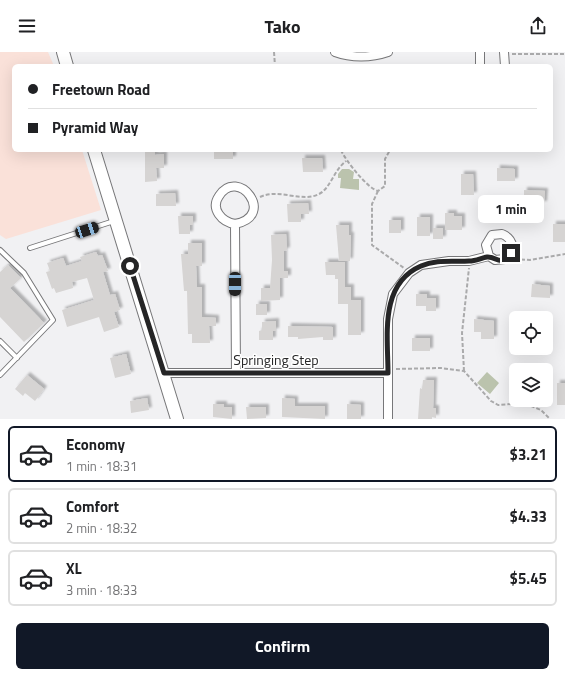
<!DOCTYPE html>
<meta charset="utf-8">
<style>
body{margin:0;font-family:"Titillium Web",sans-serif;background:#f6f6f6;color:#202124;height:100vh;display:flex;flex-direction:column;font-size:15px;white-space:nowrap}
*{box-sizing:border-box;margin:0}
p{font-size:13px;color:#757577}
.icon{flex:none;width:22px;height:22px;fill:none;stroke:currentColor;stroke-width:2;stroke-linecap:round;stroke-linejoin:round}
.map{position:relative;height:367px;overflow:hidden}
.details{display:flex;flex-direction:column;background:#fff;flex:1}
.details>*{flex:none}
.guide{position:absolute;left:12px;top:12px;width:541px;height:88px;border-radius:6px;box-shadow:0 4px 16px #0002;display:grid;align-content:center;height:88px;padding:0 16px;background:#fff}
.fabs{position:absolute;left:509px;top:259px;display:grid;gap:8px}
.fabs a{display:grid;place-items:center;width:44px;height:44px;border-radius:6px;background:#fff;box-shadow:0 4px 16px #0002;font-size:20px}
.end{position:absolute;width:18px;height:18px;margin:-9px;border:5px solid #252526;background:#fff;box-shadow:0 0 0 2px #fff}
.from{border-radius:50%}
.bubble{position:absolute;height:28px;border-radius:6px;background:#fff;box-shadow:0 4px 16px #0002;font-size:13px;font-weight:700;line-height:28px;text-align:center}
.car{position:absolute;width:12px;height:24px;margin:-12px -6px;border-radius:5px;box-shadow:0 0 3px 1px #0007;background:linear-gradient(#222 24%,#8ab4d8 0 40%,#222 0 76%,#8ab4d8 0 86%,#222 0)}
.guide b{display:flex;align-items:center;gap:14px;height:38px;font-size:15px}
.guide b+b{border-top:1px solid #e0e0e0}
.guide i{width:10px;height:10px;background:#202124}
ul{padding:7px 0 0;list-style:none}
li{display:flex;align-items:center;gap:12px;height:56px;margin:0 8px 6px;padding:0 8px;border:2px solid #e0e0e0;border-radius:6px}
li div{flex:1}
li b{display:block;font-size:15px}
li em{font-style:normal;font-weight:700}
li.active{border-color:#111827}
li>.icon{width:36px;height:36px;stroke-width:1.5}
.action{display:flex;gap:8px;margin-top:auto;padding:8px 16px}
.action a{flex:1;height:46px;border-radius:6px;background:#111827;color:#fff;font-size:16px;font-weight:700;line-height:46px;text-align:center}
header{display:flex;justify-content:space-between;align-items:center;height:52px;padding:0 16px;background:#fff;font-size:18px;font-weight:700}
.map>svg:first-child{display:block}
.education{fill:#fae1d9}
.park{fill:#bbc3ad}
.building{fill:#d6d4d3;filter:url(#shadow)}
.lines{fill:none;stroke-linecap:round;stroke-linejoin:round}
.lane-casing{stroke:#777779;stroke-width:6}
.street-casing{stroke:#777779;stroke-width:10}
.secondary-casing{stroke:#777779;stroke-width:14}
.path{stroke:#aaaaab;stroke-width:2;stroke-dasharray:4 2;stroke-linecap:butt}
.lane{stroke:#fff;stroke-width:4}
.street{stroke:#fff;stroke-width:8}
.secondary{stroke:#fff;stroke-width:12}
.route{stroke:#252526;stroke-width:5}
.labels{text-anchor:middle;stroke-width:3;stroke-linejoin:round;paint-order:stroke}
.street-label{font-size:14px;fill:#252526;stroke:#fff}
</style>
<header><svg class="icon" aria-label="menu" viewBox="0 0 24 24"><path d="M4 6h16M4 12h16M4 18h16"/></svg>Tako<svg class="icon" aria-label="share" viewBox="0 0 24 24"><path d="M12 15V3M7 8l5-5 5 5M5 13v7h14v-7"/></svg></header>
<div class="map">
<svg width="565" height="367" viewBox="0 0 565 367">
<defs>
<filter id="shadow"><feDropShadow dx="3" dy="-3" stdDeviation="1" flood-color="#0004"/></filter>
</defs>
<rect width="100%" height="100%" fill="#f1f1f3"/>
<!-- education -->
<path class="education" d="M0 0H48L54 14H14V98H82L101 158 6 187 0 183Z"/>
<!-- park -->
<path class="park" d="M342 117H349L354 120 353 127H359V138L340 136 341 126H338V122Z
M487 320 499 331 490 342 477 331Z"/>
<!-- building -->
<path class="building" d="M214 98H233V107H214Z
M145 99H155V103L164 102V116H156L157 129 145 130Z
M302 106H322L323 120H303Z
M497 116 515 117V129H497Z
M461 122H473L474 143H461Z
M524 138 545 139 544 152 524 151Z
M175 141 176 154H156V142Z
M308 151 309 162H301V170H288L287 152Z
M445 161H454V164H462V178H445Z
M178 164H193V173H190V182H179Z
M417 165H430V184H417Z
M389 168H401V181H389Z
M553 172H565V190H553Z
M336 173H349V183H351L350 209H339Z
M433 176H443V187H433Z
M286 182 287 198 284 199V219H288V226H280V248L261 249V236H270L272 208 271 183Z
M188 191H202V214H196L197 235H202V265L216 266V274H209L210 291H192V282H188L187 239H184L181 202H188Z
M96 200 98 204 102 203 108 219 103 220 110 243 115 242 120 258 114 260 119 275 104 280 99 265 67 275 62 258 94 248 87 226 72 230 73 236 56 241 54 236 52 237 46 220 50 219 47 211 63 206 66 214 82 209 80 205Z
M325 210H345V235H351V248H361V283H348V252H338V227H335V223H326Z
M8 213 21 226 10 236 44 271 24 290 0 265V220Z
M532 232 550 234V246L531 245Z
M416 242H427V246H436V259H426V254H416Z
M256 252H267V263H256Z
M474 267 494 269V287H481V280H474Z
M276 269V279H273V288H259V279L262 278V270Z
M288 274 333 275V288H323V285L298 287V285H288Z
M412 286H430V299H412Z
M126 302 131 322 115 326 110 306Z
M27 323 44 337 35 349 25 341 23 344 15 337Z
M423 328H434L433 356H436V366L432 365V367H418L420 336 422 337Z
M557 331H565V353H557Z
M147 346 149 358 131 361 130 349Z
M282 346 295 347V354H325V367L282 365Z
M213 352H224V355H232V367L213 365Z
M347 352 361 353V367H347Z
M246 355H266V366L247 367Z"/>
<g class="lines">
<defs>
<path id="lane" d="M30 196 114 169
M0 198 24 221 53 268 0 323
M0 289 17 306"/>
<path id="street" d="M335 0C351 6 371 6 388 0
M480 0V14
M504 0 505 14
M235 172C222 170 210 157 219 144 238 114 277 164 235 172L236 321
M164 321H388
M388 367V267L393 242 409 221 421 213 449 209H469L489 204 495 208 505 207C516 200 514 187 502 182L492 183 486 193 489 204"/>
<path id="secondary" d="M63 0 67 14
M94 98 177 367"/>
</defs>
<!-- lane casing -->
<use href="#lane" class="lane-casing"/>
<!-- street casing -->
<use href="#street" class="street-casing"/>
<!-- secondary casing -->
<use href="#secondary" class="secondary-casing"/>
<!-- path -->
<path class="path" d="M274 0 275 14
M512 2H565
M341 98C345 108 368 137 378 139L385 134V107L390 98
M378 139 372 152V193L404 216
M260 145C279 136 302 151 319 142 330 137 334 118 346 109
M515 207 530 208 565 202
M396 317 441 316 464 319 491 349 498 353 524 351 541 358 550 367
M464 319 462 281 469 216"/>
<!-- lane -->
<use href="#lane" class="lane"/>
<!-- street -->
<use href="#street" class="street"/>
<!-- secondary -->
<use href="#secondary" class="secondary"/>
</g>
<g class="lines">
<!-- route -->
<path class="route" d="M130 214 164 321H388C388 284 379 232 421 214 436 207 453 210 469 209 476 209 481 206 487 205 497 204 500 216 511 201"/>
</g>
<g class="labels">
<!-- street labels -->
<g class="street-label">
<text x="276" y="313">Springing Step</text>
</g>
</g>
</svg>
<div class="fabs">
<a><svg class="icon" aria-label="locate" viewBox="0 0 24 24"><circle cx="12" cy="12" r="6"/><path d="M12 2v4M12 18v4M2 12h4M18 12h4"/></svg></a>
<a><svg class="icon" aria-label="layers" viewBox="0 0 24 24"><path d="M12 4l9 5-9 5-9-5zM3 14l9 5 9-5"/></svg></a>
</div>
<i class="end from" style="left:130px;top:214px"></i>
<i class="end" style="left:511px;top:201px"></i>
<div class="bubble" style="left:478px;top:143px;width:66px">1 min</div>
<i class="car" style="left:87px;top:178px;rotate:72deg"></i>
<i class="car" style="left:235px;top:232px;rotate:180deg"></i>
<div class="guide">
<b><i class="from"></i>Freetown Road</b>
<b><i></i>Pyramid Way</b>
</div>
</div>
<section class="details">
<ul>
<li class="active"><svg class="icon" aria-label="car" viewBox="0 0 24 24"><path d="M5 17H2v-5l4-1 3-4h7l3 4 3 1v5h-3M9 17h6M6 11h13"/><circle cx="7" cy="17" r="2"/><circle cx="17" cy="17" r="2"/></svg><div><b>Economy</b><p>1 min · 18:31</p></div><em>$3.21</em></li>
<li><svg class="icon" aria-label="car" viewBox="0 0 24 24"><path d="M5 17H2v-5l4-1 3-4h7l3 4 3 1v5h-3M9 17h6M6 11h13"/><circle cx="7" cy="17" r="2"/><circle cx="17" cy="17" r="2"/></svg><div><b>Comfort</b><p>2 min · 18:32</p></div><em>$4.33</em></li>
<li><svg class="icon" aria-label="car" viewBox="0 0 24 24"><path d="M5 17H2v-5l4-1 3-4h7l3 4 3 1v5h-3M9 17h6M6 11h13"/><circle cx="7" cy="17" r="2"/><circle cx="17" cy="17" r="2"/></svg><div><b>XL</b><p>3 min · 18:33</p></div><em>$5.45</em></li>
</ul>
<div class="action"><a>Confirm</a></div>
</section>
